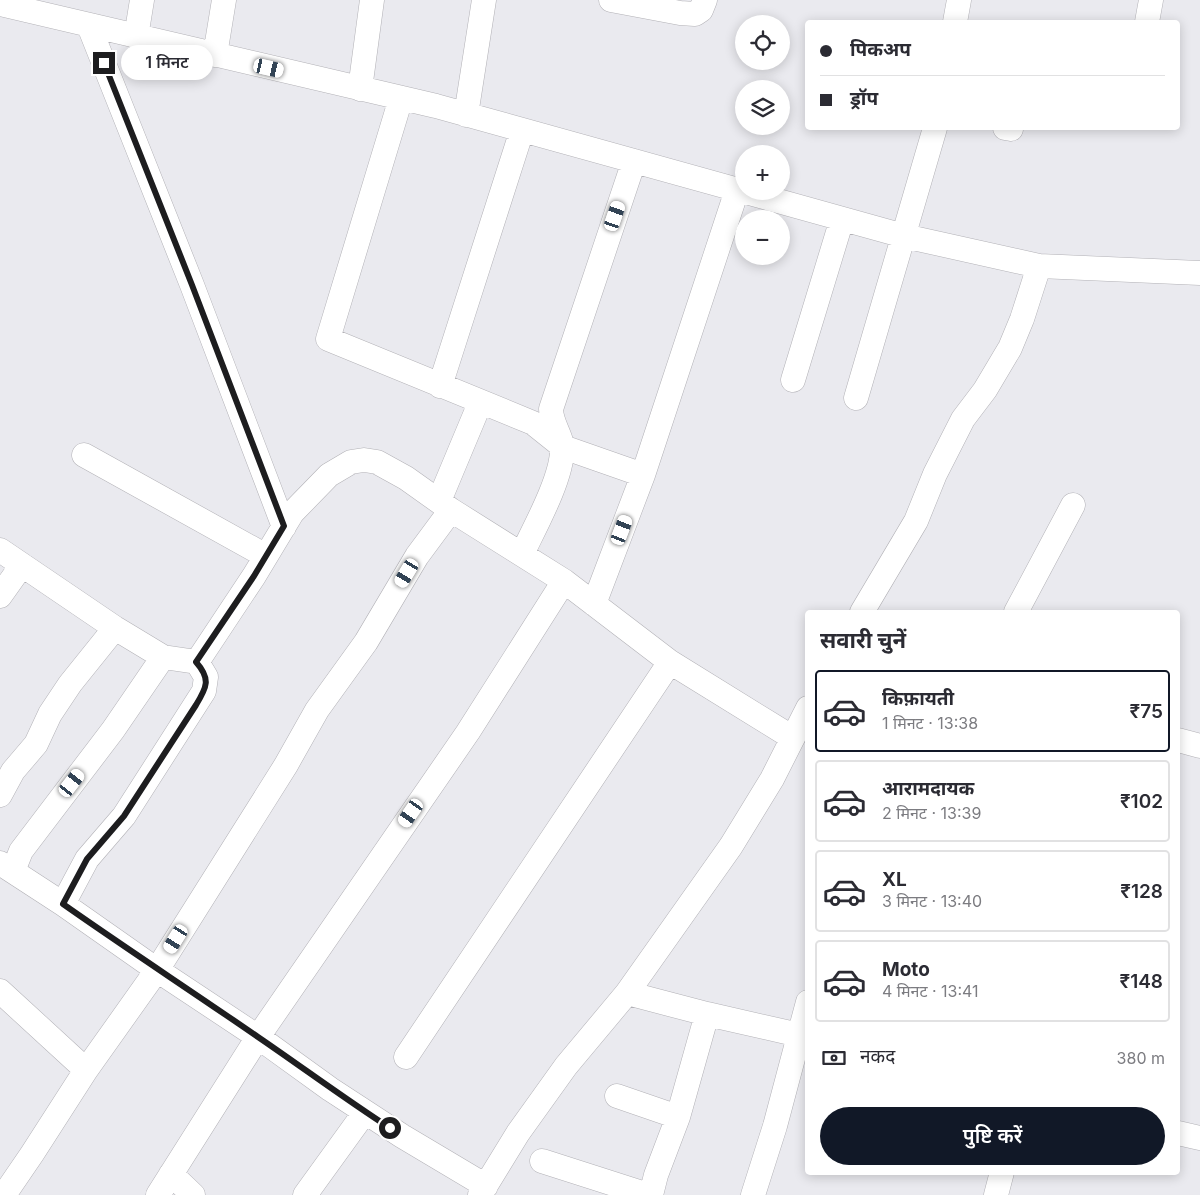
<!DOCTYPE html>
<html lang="hi">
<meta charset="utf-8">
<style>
body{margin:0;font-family:Inter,"Noto Sans Devanagari",sans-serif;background:#f2f2f3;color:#2b2b33;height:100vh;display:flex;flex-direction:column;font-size:19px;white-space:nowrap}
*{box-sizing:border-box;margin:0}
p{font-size:16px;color:#7c7c81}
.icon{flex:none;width:28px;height:28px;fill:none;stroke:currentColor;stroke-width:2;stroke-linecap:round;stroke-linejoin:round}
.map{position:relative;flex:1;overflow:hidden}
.side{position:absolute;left:805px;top:610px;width:375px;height:565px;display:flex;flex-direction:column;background:#fff;border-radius:5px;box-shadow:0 2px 12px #0003}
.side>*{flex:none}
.banner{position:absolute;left:805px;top:20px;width:375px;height:110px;border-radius:5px;box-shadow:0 2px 12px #0003;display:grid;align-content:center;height:110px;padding:0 15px;background:#fff}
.controls{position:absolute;left:735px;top:15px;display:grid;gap:10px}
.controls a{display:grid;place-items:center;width:55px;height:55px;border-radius:50%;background:#fff;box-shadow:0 2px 12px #0003;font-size:25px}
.end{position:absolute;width:22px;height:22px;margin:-11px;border:6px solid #1d1d1f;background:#fff;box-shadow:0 0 0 2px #fff}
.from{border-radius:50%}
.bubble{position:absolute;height:35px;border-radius:18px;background:#fff;box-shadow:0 2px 12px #0003;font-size:16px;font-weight:600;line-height:35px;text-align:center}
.car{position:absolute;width:15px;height:30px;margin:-15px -8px;border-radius:6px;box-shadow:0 0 4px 1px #0007;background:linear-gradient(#fff 24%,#345 0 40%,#fff 0 76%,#345 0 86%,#fff 0)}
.banner b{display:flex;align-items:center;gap:18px;height:48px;font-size:19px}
.banner b+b{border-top:1px solid #e1e1e2}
.banner i{width:12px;height:12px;background:#2b2b33}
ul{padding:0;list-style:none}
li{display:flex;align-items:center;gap:15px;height:82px;margin:0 10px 8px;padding:0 5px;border:2px solid #e1e1e2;border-radius:5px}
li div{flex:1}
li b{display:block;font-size:19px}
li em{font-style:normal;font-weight:600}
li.on{border-color:#111827}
li>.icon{width:45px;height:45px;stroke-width:1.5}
h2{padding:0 15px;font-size:22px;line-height:60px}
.pay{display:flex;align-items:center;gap:12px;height:55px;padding:0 15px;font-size:19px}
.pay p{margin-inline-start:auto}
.primary-button{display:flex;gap:10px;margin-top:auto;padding:10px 15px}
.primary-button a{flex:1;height:58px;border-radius:30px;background:#111827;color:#fff;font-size:20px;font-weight:600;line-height:58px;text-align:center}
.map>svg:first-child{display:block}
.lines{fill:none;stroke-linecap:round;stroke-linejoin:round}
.minor-casing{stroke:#b2b1b6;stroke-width:25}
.minor{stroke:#fff;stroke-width:24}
.route{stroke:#1d1d1f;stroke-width:6}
</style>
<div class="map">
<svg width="1200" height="1195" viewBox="0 0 1200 1195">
<rect width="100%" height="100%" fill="#eaeaef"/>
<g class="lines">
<defs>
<path id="minor" d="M611 0 680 13 695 14 701 10 705 0
M0 4 436 106 904 236 1039 266
M955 22 959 0
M1147 22 1151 0
M89 26 192 285 284 527
M136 37 142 0
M215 55 224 0
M360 89 372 0
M401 98 328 339 533 423 563 447 643 475
M466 115 484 0
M1005 128 1011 129
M793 380 842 219
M440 386 522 130
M856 398 935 128
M84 455 266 556
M439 501 480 403
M0 550 115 628 163 657 197 662 254 576 292 513 329 475 351 462 364 460 377 462 406 478 451 510 564 581 670 662 793 738
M522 554C535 527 562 478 562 450 563 437 551 424 551 409L634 161
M0 596 22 565
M594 604 643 475 737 190
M862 612 916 521 935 474 963 419 985 390 1010 348 1022 319 1039 266 1200 273
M1016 612 1073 505
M1178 740 1200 746
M0 795 13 771 36 744 50 714 70 684 115 628
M0 863 63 904 157 970 258 1037 330 1089 402 1136 486 1186
M13 871 21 851 113 730 163 657
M63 904 87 859 124 816 204 691 206 677 197 662
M0 991 86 1070
M627 993 707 1014 808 1037
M406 1057 670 662
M617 1096 678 1117
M1178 1133 1200 1138
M542 1161 648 1195
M171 1174 193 1195
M4 1195 32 1154 86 1070 157 970 286 765 317 710 366 642 417 556 451 510
M158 1195 258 1037 468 732 564 581
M305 1195 365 1112
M480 1195 518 1133 566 1066 627 993 731 846 772 779 808 708
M651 1195 656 1175 678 1117 707 1014
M753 1195 775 1126 808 1002
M996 1195 1002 1172"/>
</defs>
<!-- minor casing -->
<use href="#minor" class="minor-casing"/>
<!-- minor -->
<use href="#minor" class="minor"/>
</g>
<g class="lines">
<!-- route -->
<path class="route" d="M104 63 192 285 284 526 254 576 196 662C211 679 207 687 196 705L124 816 87 859 63 904C127 949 193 992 258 1037 302 1067 345 1099 390 1128"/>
</g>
</svg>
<div class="controls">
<a><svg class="icon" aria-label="locate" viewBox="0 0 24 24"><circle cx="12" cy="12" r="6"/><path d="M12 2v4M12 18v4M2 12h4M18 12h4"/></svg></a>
<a><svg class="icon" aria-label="layers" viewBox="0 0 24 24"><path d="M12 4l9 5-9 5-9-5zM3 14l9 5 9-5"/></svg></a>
<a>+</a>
<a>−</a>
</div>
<i class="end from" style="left:390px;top:1128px"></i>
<i class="end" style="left:104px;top:63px"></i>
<div class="bubble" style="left:121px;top:45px;width:92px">1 मिनट</div>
<i class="car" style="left:269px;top:68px;rotate:103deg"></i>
<i class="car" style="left:615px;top:216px;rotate:19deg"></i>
<i class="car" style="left:622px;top:530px;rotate:21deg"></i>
<i class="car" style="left:407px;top:573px;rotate:211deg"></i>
<i class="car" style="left:72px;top:783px;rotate:38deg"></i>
<i class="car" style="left:411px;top:813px;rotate:215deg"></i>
<i class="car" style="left:176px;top:939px;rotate:212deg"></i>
<div class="banner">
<b><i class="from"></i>पिकअप</b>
<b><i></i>ड्रॉप</b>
</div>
<section class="side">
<h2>सवारी चुनें</h2>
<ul>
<li class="on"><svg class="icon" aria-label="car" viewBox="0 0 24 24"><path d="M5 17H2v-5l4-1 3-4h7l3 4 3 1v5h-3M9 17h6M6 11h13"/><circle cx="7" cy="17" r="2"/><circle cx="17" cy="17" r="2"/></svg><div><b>किफ़ायती</b><p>1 मिनट · 13:38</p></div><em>₹75</em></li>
<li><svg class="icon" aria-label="car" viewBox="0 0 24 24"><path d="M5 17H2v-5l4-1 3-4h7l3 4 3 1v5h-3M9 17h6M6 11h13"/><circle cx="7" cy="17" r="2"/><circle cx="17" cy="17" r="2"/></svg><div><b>आरामदायक</b><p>2 मिनट · 13:39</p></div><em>₹102</em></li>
<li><svg class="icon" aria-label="car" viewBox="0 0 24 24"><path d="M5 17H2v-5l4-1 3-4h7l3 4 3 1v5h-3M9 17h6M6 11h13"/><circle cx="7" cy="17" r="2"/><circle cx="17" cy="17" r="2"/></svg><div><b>XL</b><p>3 मिनट · 13:40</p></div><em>₹128</em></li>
<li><svg class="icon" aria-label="car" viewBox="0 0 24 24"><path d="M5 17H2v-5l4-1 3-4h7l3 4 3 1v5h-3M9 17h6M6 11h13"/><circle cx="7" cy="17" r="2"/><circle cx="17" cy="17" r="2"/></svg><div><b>Moto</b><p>4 मिनट · 13:41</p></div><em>₹148</em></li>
</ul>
<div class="pay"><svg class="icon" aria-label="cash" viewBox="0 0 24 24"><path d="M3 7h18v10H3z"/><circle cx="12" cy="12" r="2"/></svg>नकद<p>380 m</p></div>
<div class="primary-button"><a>पुष्टि करें</a></div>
</section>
</div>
